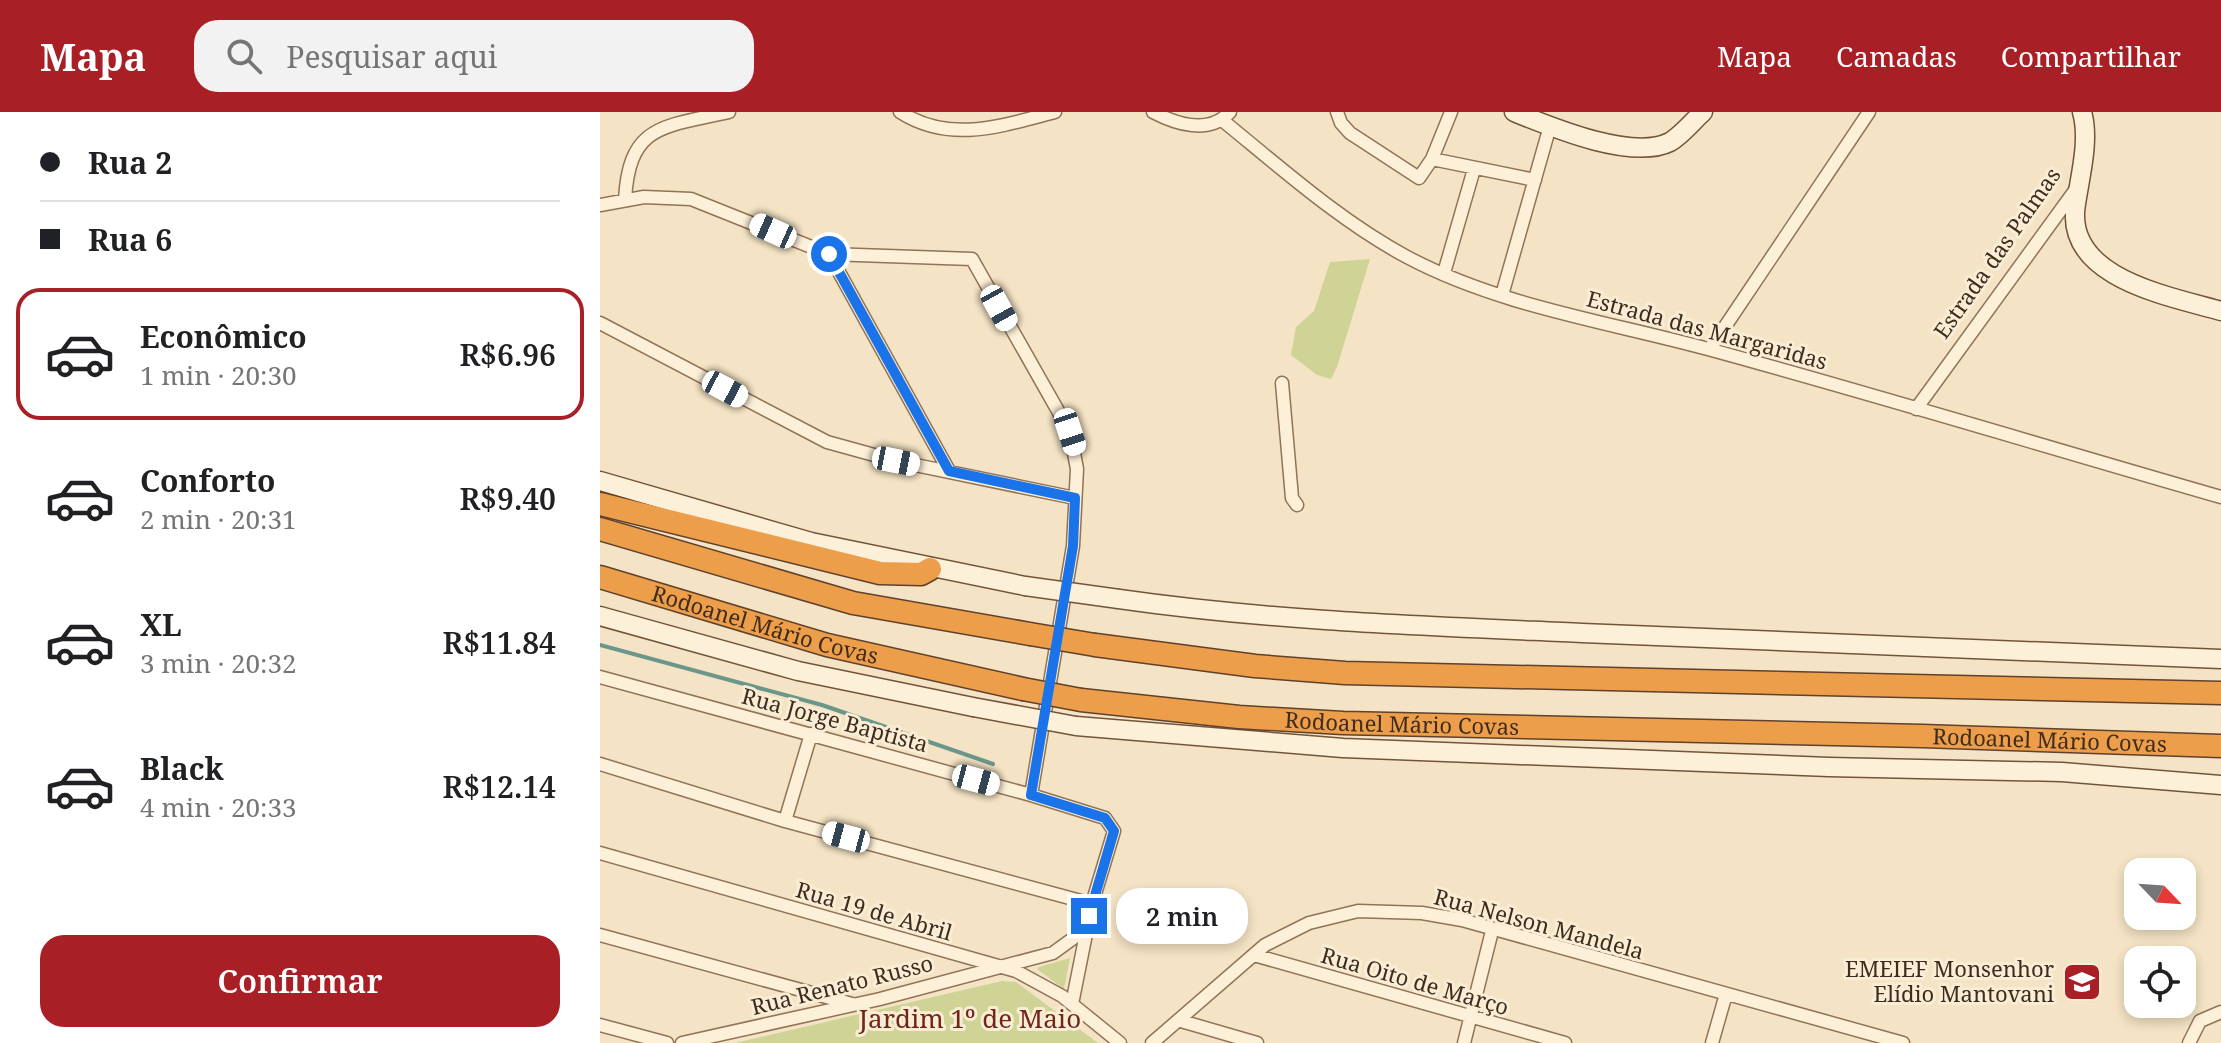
<!DOCTYPE html>
<html lang="pt">
<meta charset="utf-8">
<style>
body{margin:0;font-family:"Noto Serif",serif;background:#f2f2f2;color:#202124;height:100vh;display:flex;flex-direction:column;font-size:30px;white-space:nowrap}
*{box-sizing:border-box;margin:0}
p{font-size:26px;color:#757577}
.icon{flex:none;width:44px;height:44px;fill:none;stroke:currentColor;stroke-width:2;stroke-linecap:round;stroke-linejoin:round}
.map{position:relative;flex:1;overflow:hidden}
.panel{display:flex;flex-direction:column;background:#fff;width:600px}
.panel>*{flex:none}
.banner{display:grid;align-content:center;height:176px;padding:0 40px;background:#fff}
.needle{width:52px;rotate:115deg}
.buttons{position:absolute;left:1524px;top:746px;display:grid;gap:16px}
.buttons a{display:grid;place-items:center;width:72px;height:72px;border-radius:16px;background:#fff;box-shadow:0 4px 12px #0003;font-size:40px}
.end{position:absolute;width:36px;height:36px;margin:-18px;border:10px solid #1a73e8;background:#fff;box-shadow:0 0 0 4px #fff}
.from{border-radius:50%}
.bubble{position:absolute;height:56px;border-radius:24px;background:#fff;box-shadow:0 4px 12px #0003;font-size:26px;font-weight:600;line-height:56px;text-align:center}
.car{position:absolute;width:24px;height:48px;margin:-24px -12px;border-radius:10px;box-shadow:0 0 6px 2px #0007;background:linear-gradient(#fff 24%,#345 0 40%,#fff 0 76%,#345 0 86%,#fff 0)}
.banner b{display:flex;align-items:center;gap:28px;height:76px;font-size:30px}
.banner b+b{border-top:2px solid #e0e0e0}
.banner i{width:20px;height:20px;background:#202124}
ul{padding:0;list-style:none}
li{display:flex;align-items:center;gap:24px;height:132px;margin:0 16px 12px;padding:0 24px;border:4px solid transparent;border-radius:24px}
li div{flex:1}
li b{display:block;font-size:30px}
li em{font-style:normal;font-weight:600}
li.on{border-color:#a81f26}
li>.icon{width:72px;height:72px;stroke-width:1.5}
.cta{display:flex;gap:16px;margin-top:auto;padding:16px 40px}
.cta a{flex:1;height:92px;border-radius:24px;background:#a81f26;color:#fff;font-size:32px;font-weight:600;line-height:92px;text-align:center}
header{display:flex;align-items:center;gap:48px;box-sizing:border-box;height:112px;padding:0 40px;background:#a81f26;color:#fff}
header strong{font-size:38px}
nav{display:flex;gap:44px;margin-inline-start:auto;font-size:28px}
.search{width:560px;height:72px;background:#f2f2f2;display:flex;align-items:center;gap:20px;box-sizing:border-box;padding:0 28px;border-radius:24px;color:#757577;font-size:30px}
main{display:flex;flex:1;min-height:0}
.map>svg:first-child{display:block}
.green{fill:#cfd496}
.lines{fill:none;stroke-linecap:round;stroke-linejoin:round}
.stream{stroke:#6b968a;stroke-width:4}
.minor-casing{stroke:#917357;stroke-width:15}
.secondary-casing{stroke:#73543a;stroke-width:21}
.motorway-casing{stroke:#5f412c;stroke-width:25}
.minor{stroke:#fdf0d9;stroke-width:12}
.secondary{stroke:#fdf0d9;stroke-width:18}
.motorway{stroke:#ed9e4b;stroke-width:22}
.secondary-bridge-casing{stroke:#73543a;stroke-width:21;stroke-linecap:butt}
.motorway-bridge-casing{stroke:#5f412c;stroke-width:25;stroke-linecap:butt}
.secondary-bridge{stroke:#fdf0d9;stroke-width:18}
.motorway-bridge{stroke:#ed9e4b;stroke-width:22}
.route{stroke:#1a73e8;stroke-width:10}
.labels{text-anchor:middle;stroke-width:6;stroke-linejoin:round;paint-order:stroke}
.street-label{font-size:22px;fill:#3f2c1d;stroke:#faedd5}
.poi-label{font-size:22px;fill:#3f2c1d;stroke:#faedd5;text-anchor:end}
.quarter-label{font-size:26px;fill:#722617;stroke:#faedd5}
</style>
<header>
<strong>Mapa</strong>
<div class="search"><svg class="icon" aria-label="search" viewBox="0 0 24 24"><circle cx="10" cy="10" r="6"/><path d="M15 15l6 6"/></svg>Pesquisar aqui</div>
<nav><a>Mapa</a><a>Camadas</a><a>Compartilhar</a></nav>
</header>
<main>
<section class="panel">
<div class="banner">
<b><i class="from"></i>Rua 2</b>
<b><i></i>Rua 6</b>
</div>
<ul>
<li class="on"><svg class="icon" aria-label="car" viewBox="0 0 24 24"><path d="M5 17H2v-5l4-1 3-4h7l3 4 3 1v5h-3M9 17h6M6 11h13"/><circle cx="7" cy="17" r="2"/><circle cx="17" cy="17" r="2"/></svg><div><b>Econômico</b><p>1 min · 20:30</p></div><em>R$6.96</em></li>
<li><svg class="icon" aria-label="car" viewBox="0 0 24 24"><path d="M5 17H2v-5l4-1 3-4h7l3 4 3 1v5h-3M9 17h6M6 11h13"/><circle cx="7" cy="17" r="2"/><circle cx="17" cy="17" r="2"/></svg><div><b>Conforto</b><p>2 min · 20:31</p></div><em>R$9.40</em></li>
<li><svg class="icon" aria-label="car" viewBox="0 0 24 24"><path d="M5 17H2v-5l4-1 3-4h7l3 4 3 1v5h-3M9 17h6M6 11h13"/><circle cx="7" cy="17" r="2"/><circle cx="17" cy="17" r="2"/></svg><div><b>XL</b><p>3 min · 20:32</p></div><em>R$11.84</em></li>
<li><svg class="icon" aria-label="car" viewBox="0 0 24 24"><path d="M5 17H2v-5l4-1 3-4h7l3 4 3 1v5h-3M9 17h6M6 11h13"/><circle cx="7" cy="17" r="2"/><circle cx="17" cy="17" r="2"/></svg><div><b>Black</b><p>4 min · 20:33</p></div><em>R$12.14</em></li>
</ul>
<div class="cta"><a>Confirmar</a></div>
</section>
<div class="map">
<svg width="1621" height="931" viewBox="0 0 1621 931">
<rect width="100%" height="100%" fill="#f4e3c4"/>
<!-- green -->
<path class="green" d="M770 147 737 255 731 267 717 263 691 243 696 215 714 199 730 150Z
M470 846 464 877 437 857 439 855Z
M402 869 416 870 498 931H135Z"/>
<g class="lines">
<!-- stream -->
<path class="stream" d="M0 533 222 593 393 652"/>
<defs>
<path id="minor" d="M300 0C350 32 401 14 455 0
M553 0C576 12 609 23 630 0
M737 0 741 11 750 21 819 66 832 47 851 0
M622 8C681 56 740 109 807 145 899 194 1009 210 1108 237 1280 284 1450 336 1621 385
M832 47 935 68
M25 88C29 12 63 15 129 0
M0 93 44 85 91 87 229 142 372 147 470 320 477 357 473 434 431 683
M229 142 349 359
M844 161 874 57
M902 183 950 14
M0 211 227 330 296 349 475 386
M1110 237 1269 0
M682 271 692 386 697 393
M1316 297 1476 77
M0 565 431 683 505 706 514 719 492 792 472 892
M0 652 185 709 492 792
M185 709 211 622
M0 741 416 859 462 884 520 931
M0 823 252 892
M654 843 965 931
M581 909 657 931
M0 913 67 931
M82 931 280 887 453 841 475 825 485 810
M552 931 665 833 709 811 758 799 822 801 862 808 1303 931
M864 931 892 819
M1112 931 1126 882
M1589 931 1600 909 1621 900"/>
<path id="secondary" d="M914 0C951 15 1032 49 1070 30 1082 23 1093 9 1103 0
M1482 0C1490 28 1480 64 1476 92 1463 166 1569 184 1621 199
M0 369 211 430 425 474
M519 487C672 509 827 514 982 521 1195 531 1408 540 1621 547
M0 504 198 559 373 595
M476 614 743 636 1229 655 1462 660 1621 673"/>
<g id="motorway">
<path d="M0 392 280 461 321 462 330 457"/>
<path d="M0 417 253 491 430 522"/>
<path id="s1" d="M0 465 227 533 423 577"/>
<path d="M495 533 655 554 745 561 1621 581"/>
<path id="s2" d="M481 588 639 605 743 611 1322 624 1621 634"/>
</g>
</defs>
<!-- minor casing -->
<use href="#minor" class="minor-casing"/>
<!-- secondary casing -->
<use href="#secondary" class="secondary-casing"/>
<!-- motorway casing -->
<use href="#motorway" class="motorway-casing"/>
<!-- minor -->
<use href="#minor" class="minor"/>
<!-- secondary -->
<use href="#secondary" class="secondary"/>
<!-- motorway -->
<use href="#motorway" class="motorway"/>
<defs>
<path id="secondary-bridge" d="M425 474 519 487
M373 595 476 614"/>
<path id="motorway-bridge" d="M430 522 495 533
M423 577 481 588"/>
</defs>
<!-- secondary-bridge casing -->
<use href="#secondary-bridge" class="secondary-bridge-casing"/>
<!-- motorway-bridge casing -->
<use href="#motorway-bridge" class="motorway-bridge-casing"/>
<!-- secondary-bridge -->
<use href="#secondary-bridge" class="secondary-bridge"/>
<!-- motorway-bridge -->
<use href="#motorway-bridge" class="motorway-bridge"/>
</g>
<g class="lines">
<!-- route -->
<path class="route" d="M229 142 349 359 475 386 473 434 431 683 505 706 514 719 489 804"/>
</g>
<!-- icons -->
<defs>
<symbol id="school-square" viewBox="-11 -11 22 22"><rect x="-9" y="-9" width="18" height="18" rx="4" fill="#a81f26" stroke="#faedd5"/><path d="M0-5L7-2L0 1L-7-2ZM-4 1L0 2.5L4 1V4Q0 6-4 4Z" fill="#fff"/></symbol>
</defs>
<g fill-rule="evenodd">
<use href="#school-square" x="1460" y="848" width="44" height="44"/>
</g>
<g class="labels">
<!-- street labels -->
<g class="street-label">
<text transform="translate(1397 141) rotate(-55)" y="8">Estrada das Palmas</text>
<text transform="translate(1107 218) rotate(15)" y="8">Estrada das Margaridas</text>
<text dy="8" stroke="none"><textPath href="#s1" startOffset="172">Rodoanel Mário Covas</textPath></text>
<text transform="translate(235 608) rotate(15)" y="8">Rua Jorge Baptista</text>
<text dy="8" stroke="none"><textPath href="#s2" startOffset="322">Rodoanel Mário Covas</textPath></text>
<text dy="8" stroke="none"><textPath href="#s2" startOffset="970">Rodoanel Mário Covas</textPath></text>
<text transform="translate(274 799) rotate(16)" y="8">Rua 19 de Abril</text>
<text transform="translate(939 812) rotate(15)" y="8">Rua Nelson Mandela</text>
<text transform="translate(815 869) rotate(16)" y="8">Rua Oito de Março</text>
<text transform="translate(242 873) rotate(-14)" y="8">Rua Renato Russo</text>
</g>
<!-- poi labels -->
<g class="poi-label">
<text x="1454" y="865">EMEIEF Monsenhor<tspan x="1454" dy="25">Elídio Mantovani</tspan></text>
</g>
<!-- quarter labels -->
<g class="quarter-label">
<text x="370" y="916">Jardim 1º de Maio</text>
</g>
</g>
</svg>
<div class="buttons">
<a><svg class="needle" viewBox="-14 -14 28 28"><path d="M0-13l5 13h-10z" fill="#e53935"/><path d="M0 13l5-13h-10z" fill="#757577"/></svg></a>
<a><svg class="icon" aria-label="locate" viewBox="0 0 24 24"><circle cx="12" cy="12" r="6"/><path d="M12 2v4M12 18v4M2 12h4M18 12h4"/></svg></a>
</div>
<i class="end from" style="left:229px;top:142px"></i>
<i class="end" style="left:489px;top:804px"></i>
<div class="bubble" style="left:516px;top:776px;width:132px">2 min</div>
<i class="car" style="left:173px;top:119px;rotate:294deg"></i>
<i class="car" style="left:399px;top:196px;rotate:151deg"></i>
<i class="car" style="left:125px;top:277px;rotate:118deg"></i>
<i class="car" style="left:470px;top:320px;rotate:162deg"></i>
<i class="car" style="left:296px;top:349px;rotate:101deg"></i>
<i class="car" style="left:376px;top:668px;rotate:105deg"></i>
<i class="car" style="left:246px;top:725px;rotate:285deg"></i>
</div>
</main>
